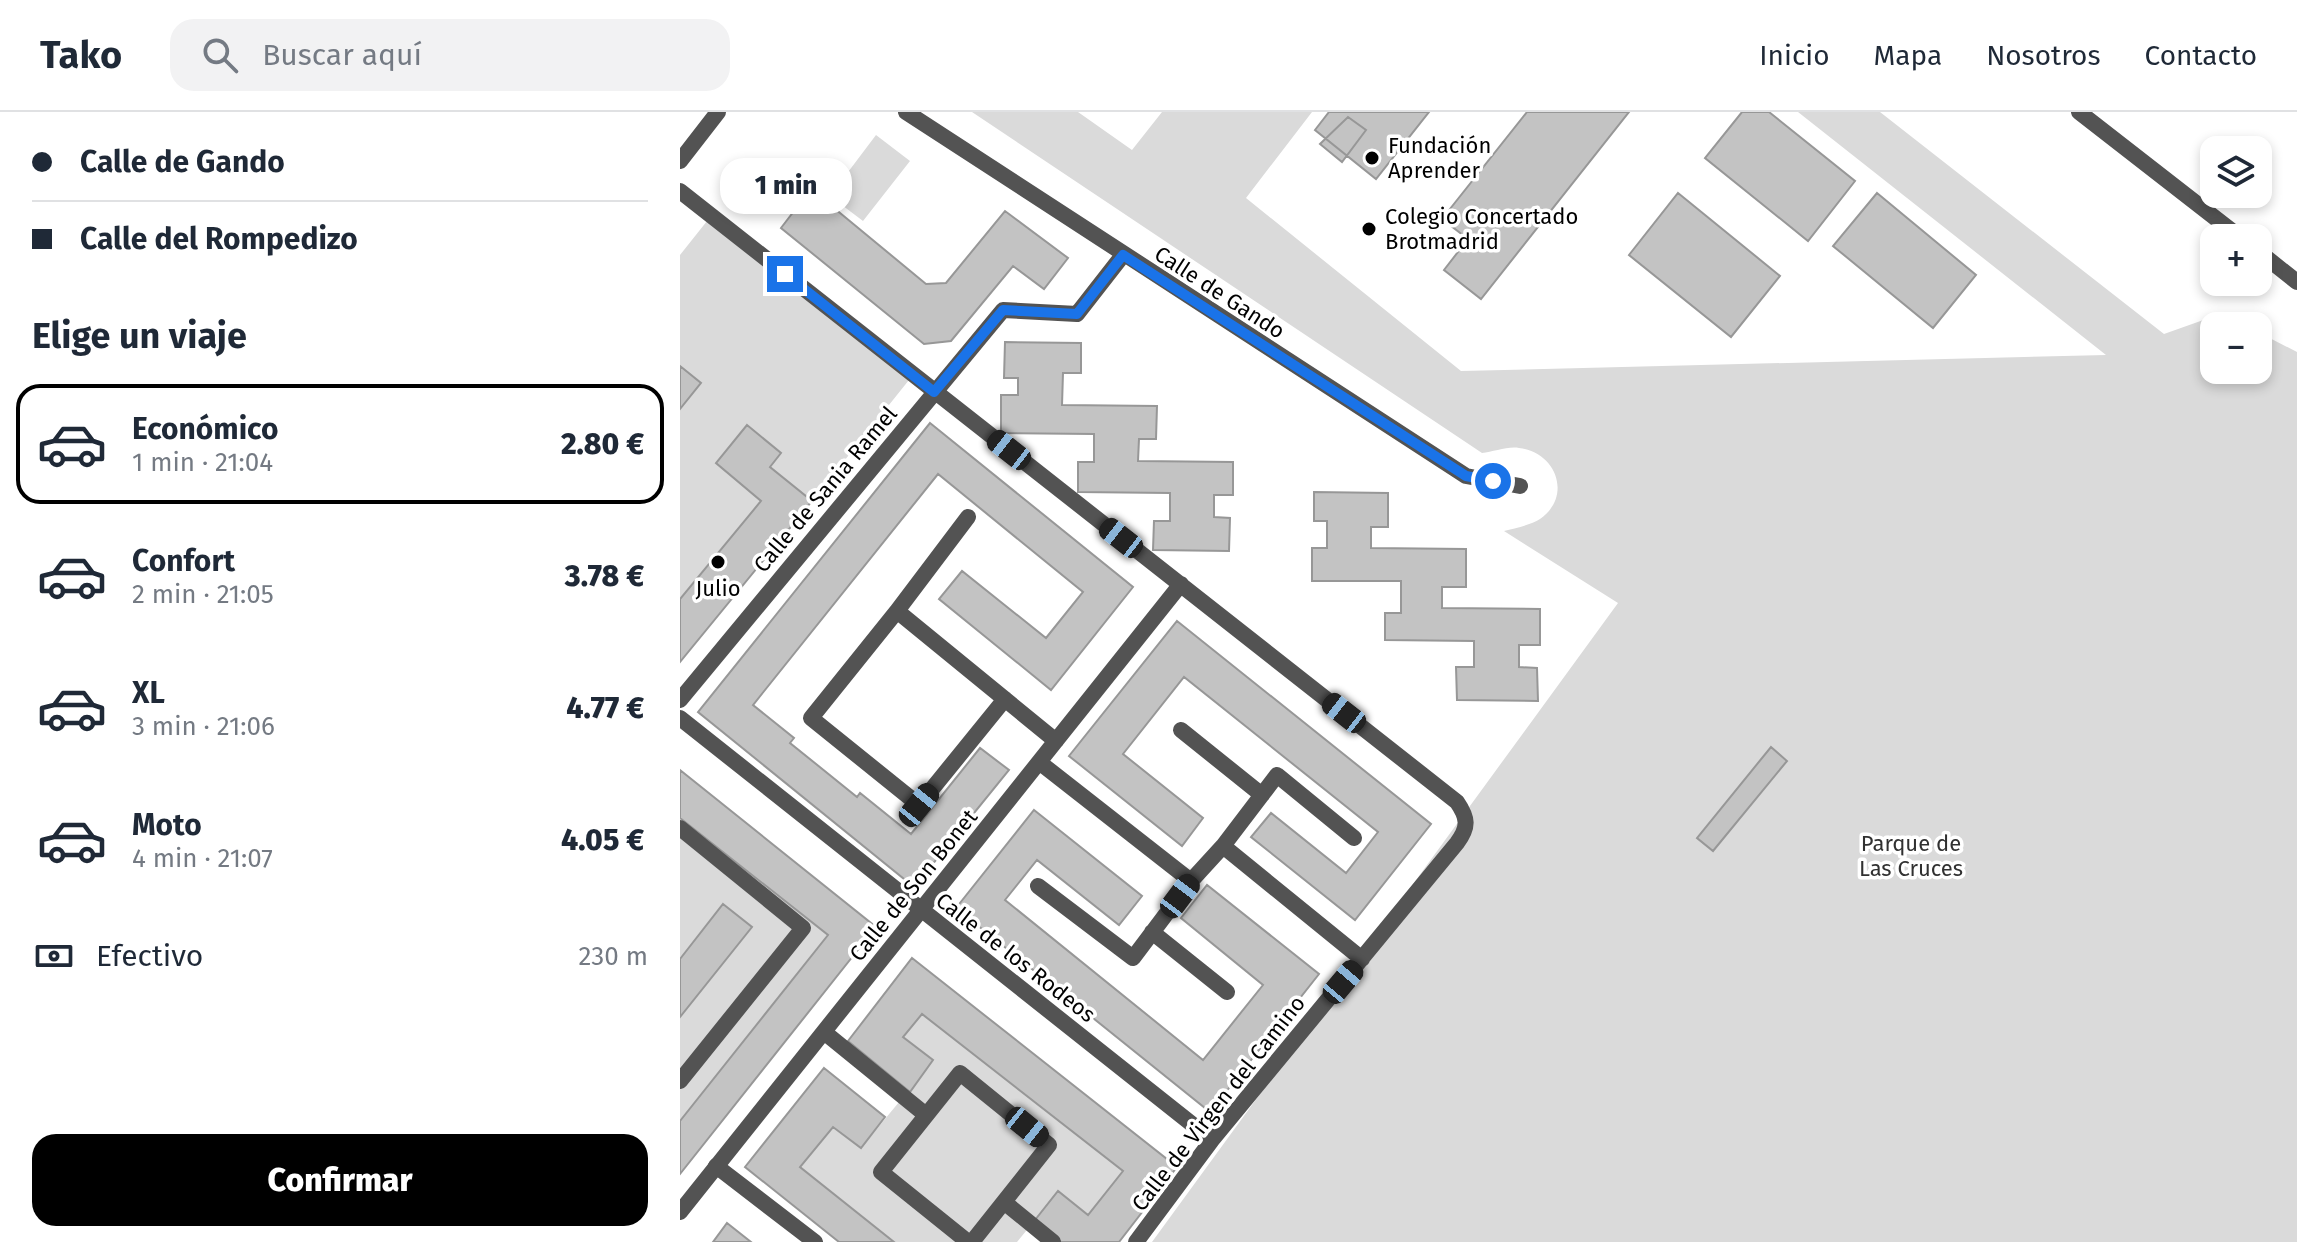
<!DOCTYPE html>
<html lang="es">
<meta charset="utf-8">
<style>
body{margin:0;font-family:"Fira Sans",sans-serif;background:#f2f2f3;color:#1f2937;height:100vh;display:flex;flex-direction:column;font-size:30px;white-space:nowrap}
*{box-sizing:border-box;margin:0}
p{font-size:26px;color:#747a83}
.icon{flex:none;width:44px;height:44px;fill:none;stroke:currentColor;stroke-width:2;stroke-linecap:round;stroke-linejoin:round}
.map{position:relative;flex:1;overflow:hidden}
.details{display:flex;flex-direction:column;background:#fff;width:680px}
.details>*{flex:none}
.banner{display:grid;align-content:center;height:176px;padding:0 32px;background:#fff}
.buttons{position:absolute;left:1520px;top:24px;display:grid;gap:16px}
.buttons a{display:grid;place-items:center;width:72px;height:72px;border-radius:16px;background:#fff;box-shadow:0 4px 12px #0003;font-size:40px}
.end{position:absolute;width:36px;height:36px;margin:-18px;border:10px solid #1a73e8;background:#fff;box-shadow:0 0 0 4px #fff}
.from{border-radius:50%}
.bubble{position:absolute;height:56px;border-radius:24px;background:#fff;box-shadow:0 4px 12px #0003;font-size:26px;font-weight:800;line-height:56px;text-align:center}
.car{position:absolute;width:24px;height:48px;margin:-24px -12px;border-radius:10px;box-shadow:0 0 6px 2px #0007;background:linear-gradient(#222 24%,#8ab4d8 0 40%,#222 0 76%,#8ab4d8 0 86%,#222 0)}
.banner b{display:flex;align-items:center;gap:28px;height:76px;font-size:30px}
.banner b+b{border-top:2px solid #e0e1e3}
.banner i{width:20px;height:20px;background:#1f2937}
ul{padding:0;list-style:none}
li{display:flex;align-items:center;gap:24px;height:120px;margin:0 16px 12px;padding:0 16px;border:4px solid transparent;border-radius:24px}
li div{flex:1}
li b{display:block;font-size:30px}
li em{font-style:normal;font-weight:800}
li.current{border-color:#000}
li>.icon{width:72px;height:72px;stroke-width:1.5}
h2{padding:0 32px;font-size:36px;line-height:96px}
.pay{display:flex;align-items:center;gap:20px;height:88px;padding:0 32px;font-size:30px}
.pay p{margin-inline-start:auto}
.cta{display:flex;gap:16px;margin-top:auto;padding:16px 32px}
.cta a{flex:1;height:92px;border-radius:24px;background:#000;color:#fff;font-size:32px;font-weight:800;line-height:92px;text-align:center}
header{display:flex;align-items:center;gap:48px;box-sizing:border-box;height:112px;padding:0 40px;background:#fff;border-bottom:2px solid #e0e1e3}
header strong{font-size:38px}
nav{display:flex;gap:44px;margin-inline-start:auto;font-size:28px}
.search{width:560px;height:72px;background:#f2f2f3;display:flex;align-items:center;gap:20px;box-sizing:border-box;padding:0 28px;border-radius:24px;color:#747a83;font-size:30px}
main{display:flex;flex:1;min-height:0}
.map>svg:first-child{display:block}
.green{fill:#dadada}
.building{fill:#c3c3c3;stroke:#979797;stroke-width:2}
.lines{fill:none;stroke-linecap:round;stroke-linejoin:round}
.pedestrian{stroke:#535353;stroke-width:16}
.minor{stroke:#535353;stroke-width:16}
.route{stroke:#1a73e8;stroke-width:10}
.poi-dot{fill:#000;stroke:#fff;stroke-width:3}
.labels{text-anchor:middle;stroke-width:7;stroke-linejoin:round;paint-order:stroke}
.poi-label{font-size:22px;fill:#000;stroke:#fff;text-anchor:start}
.street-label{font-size:22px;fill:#000;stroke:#fff}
.park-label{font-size:22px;fill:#313131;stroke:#fff}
</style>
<header>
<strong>Tako</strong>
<div class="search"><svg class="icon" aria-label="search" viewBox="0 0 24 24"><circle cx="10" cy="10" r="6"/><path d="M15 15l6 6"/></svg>Buscar aquí</div>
<nav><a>Inicio</a><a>Mapa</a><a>Nosotros</a><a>Contacto</a></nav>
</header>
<main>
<section class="details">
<div class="banner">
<b><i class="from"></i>Calle de Gando</b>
<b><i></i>Calle del Rompedizo</b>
</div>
<h2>Elige un viaje</h2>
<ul>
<li class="current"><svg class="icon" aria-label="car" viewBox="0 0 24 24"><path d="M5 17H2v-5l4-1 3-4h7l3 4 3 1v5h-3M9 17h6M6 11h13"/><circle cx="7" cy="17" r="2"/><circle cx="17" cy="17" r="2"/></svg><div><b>Económico</b><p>1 min · 21:04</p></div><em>2.80 €</em></li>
<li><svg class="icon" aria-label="car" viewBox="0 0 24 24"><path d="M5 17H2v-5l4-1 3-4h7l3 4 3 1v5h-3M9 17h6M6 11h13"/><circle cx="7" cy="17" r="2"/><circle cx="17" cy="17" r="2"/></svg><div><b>Confort</b><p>2 min · 21:05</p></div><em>3.78 €</em></li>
<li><svg class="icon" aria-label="car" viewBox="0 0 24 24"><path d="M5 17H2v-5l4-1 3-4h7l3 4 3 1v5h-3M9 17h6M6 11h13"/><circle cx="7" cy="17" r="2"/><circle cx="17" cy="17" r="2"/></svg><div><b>XL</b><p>3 min · 21:06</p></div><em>4.77 €</em></li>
<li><svg class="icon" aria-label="car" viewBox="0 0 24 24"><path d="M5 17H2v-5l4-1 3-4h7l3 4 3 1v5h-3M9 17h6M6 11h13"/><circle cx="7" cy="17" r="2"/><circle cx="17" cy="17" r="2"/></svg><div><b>Moto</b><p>4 min · 21:07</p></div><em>4.05 €</em></li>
</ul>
<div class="pay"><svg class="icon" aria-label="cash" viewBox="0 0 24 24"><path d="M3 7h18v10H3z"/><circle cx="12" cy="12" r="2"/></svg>Efectivo<p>230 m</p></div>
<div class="cta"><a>Confirmar</a></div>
</section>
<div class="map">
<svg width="1617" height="1130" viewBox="0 0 1617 1130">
<rect width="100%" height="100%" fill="#fff"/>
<!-- green -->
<path class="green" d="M292 0H398L452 38 482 0H632L566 86 781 259 1426 243 1118 0H1200L1484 222 1543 201 1567 214H1534V258H1578V220L1617 240V1130H472L938 491 824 419C835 416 851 413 860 407 893 384 876 340 839 336 828 334 813 340 802 341Z
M196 23 230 49 183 109 150 84Z
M31 104 233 263 132 389 90 355 101 341 67 313 36 351 81 389 0 486V297L21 271 0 254V143Z
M0 709 148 823 0 1009Z
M242 902 443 1059 408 1103 378 1080 337 1130H214L120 1055 153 1015 181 1036 253 949 223 925Z"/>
<!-- building -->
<path class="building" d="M649 0H749L696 67 635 18Z
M847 0H949L801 187 764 158 788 127 762 107Z
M1062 0H1089L1175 69 1128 129 1025 46Z
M668 5 686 18 662 50 640 32Z
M131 77 246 172 266 171 325 99 388 146 364 177 333 154 271 229 244 232 101 116Z
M998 81 1100 164 1051 225 949 143Z
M1197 81 1296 163 1253 216 1153 134Z
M325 230 401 231V261H383L382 293 477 294 476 327H459L458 349 553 350V383H534V405L550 406 549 439 473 438 474 409H490V381L398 380V350H414V322L321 321V283H338V266H324Z
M0 254 21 271 0 297Z
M250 311 453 475 371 578 259 487 282 459 366 526 403 480 258 362 73 593 114 626 110 631 177 685 180 681 231 722 300 636 329 658 234 775 18 600Z
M67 313 101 341 90 355 132 389 0 550V487L81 389 36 351Z
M634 380 708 381V415H691V436L786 437V475H762V496L860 497V533H839V555L857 556 858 589 777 588 776 555H794V529L705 528V501H721V469H632V436H647V409H634Z
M497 509 751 712 675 808 571 725 591 701 666 761 698 720 504 565 443 642 523 706 502 734 389 644Z
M1091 635 1107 649 1033 739 1017 726Z
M0 658 196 815 0 1062V1009L148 823 0 706Z
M354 698 462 784 439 813 357 748 325 788 523 948 583 873 501 806 527 773 639 862 530 1000 276 796Z
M43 792 72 815 0 905V847Z
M232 846 497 1055 439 1130H381L355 1108 378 1079 408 1103 443 1059 242 902 223 925 253 948 230 980 168 929Z
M144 956 205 1005 181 1036 153 1015 120 1055 214 1130H159L65 1055Z
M47 1111 71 1130H33Z"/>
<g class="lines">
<!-- pedestrian -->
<path class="pedestrian" d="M36 1054 135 1130"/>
<!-- minor -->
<path class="minor" d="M226 0 786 364 840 374
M1399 0 1561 126
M0 49 38 0
M0 79 777 690C788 706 789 715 777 731L532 1028 456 1130
M1578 139 1617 170
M217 499 288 405
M325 587 239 693 131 606 217 499 376 629
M0 588 323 198 397 202 443 143
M0 606 532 1028
M501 618 582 683
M359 650 511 769 543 734 682 847
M0 716 123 816 0 969
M543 734 597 663 674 726
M358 774 453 846 511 769
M472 820 547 880
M144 920 246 1003
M324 1090 373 1130
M0 1100 501 472
M288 1130 201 1060 280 961 369 1033 292 1130"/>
</g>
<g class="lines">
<!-- route -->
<path class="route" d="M105 162 254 280 323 198 397 202 443 143 786 364 813 369"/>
</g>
<!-- markers -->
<g class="poi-dot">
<circle cx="692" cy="46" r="8"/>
<circle cx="689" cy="117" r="8"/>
<circle cx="38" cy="450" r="8"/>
</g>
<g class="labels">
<!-- poi labels -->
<g class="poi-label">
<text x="708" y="41">Fundación<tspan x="708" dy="25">Aprender</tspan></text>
<text x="705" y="112">Colegio Concertado<tspan x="705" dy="25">Brotmadrid</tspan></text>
<text x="38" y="484" text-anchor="middle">Julio</text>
</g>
<!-- street labels -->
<g class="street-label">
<text transform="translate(540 180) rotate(33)" y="8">Calle de Gando</text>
<text transform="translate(145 377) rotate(-50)" y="8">Calle de Sania Ramel</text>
<text transform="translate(233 773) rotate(-51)" y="8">Calle de Son Bonet</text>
<text transform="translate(336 845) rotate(38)" y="8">Calle de los Rodeos</text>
<text transform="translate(538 991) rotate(-52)" y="8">Calle de Virgen del Camino</text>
</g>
<!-- park labels -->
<g class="park-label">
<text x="1231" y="739">Parque de<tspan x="1231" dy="25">Las Cruces</tspan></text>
</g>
</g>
</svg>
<div class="buttons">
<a><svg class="icon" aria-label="layers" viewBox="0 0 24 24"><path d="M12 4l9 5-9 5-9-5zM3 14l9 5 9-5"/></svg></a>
<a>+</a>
<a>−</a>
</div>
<i class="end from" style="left:813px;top:369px"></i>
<i class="end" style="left:105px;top:162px"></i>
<div class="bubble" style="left:40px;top:46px;width:132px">1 min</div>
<i class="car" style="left:329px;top:338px;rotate:308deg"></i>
<i class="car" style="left:441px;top:426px;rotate:308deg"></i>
<i class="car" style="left:664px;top:601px;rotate:308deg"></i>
<i class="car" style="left:239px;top:693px;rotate:39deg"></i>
<i class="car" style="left:500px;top:784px;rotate:37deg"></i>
<i class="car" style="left:663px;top:870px;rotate:40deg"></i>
<i class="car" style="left:347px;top:1015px;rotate:129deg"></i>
</div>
</main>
